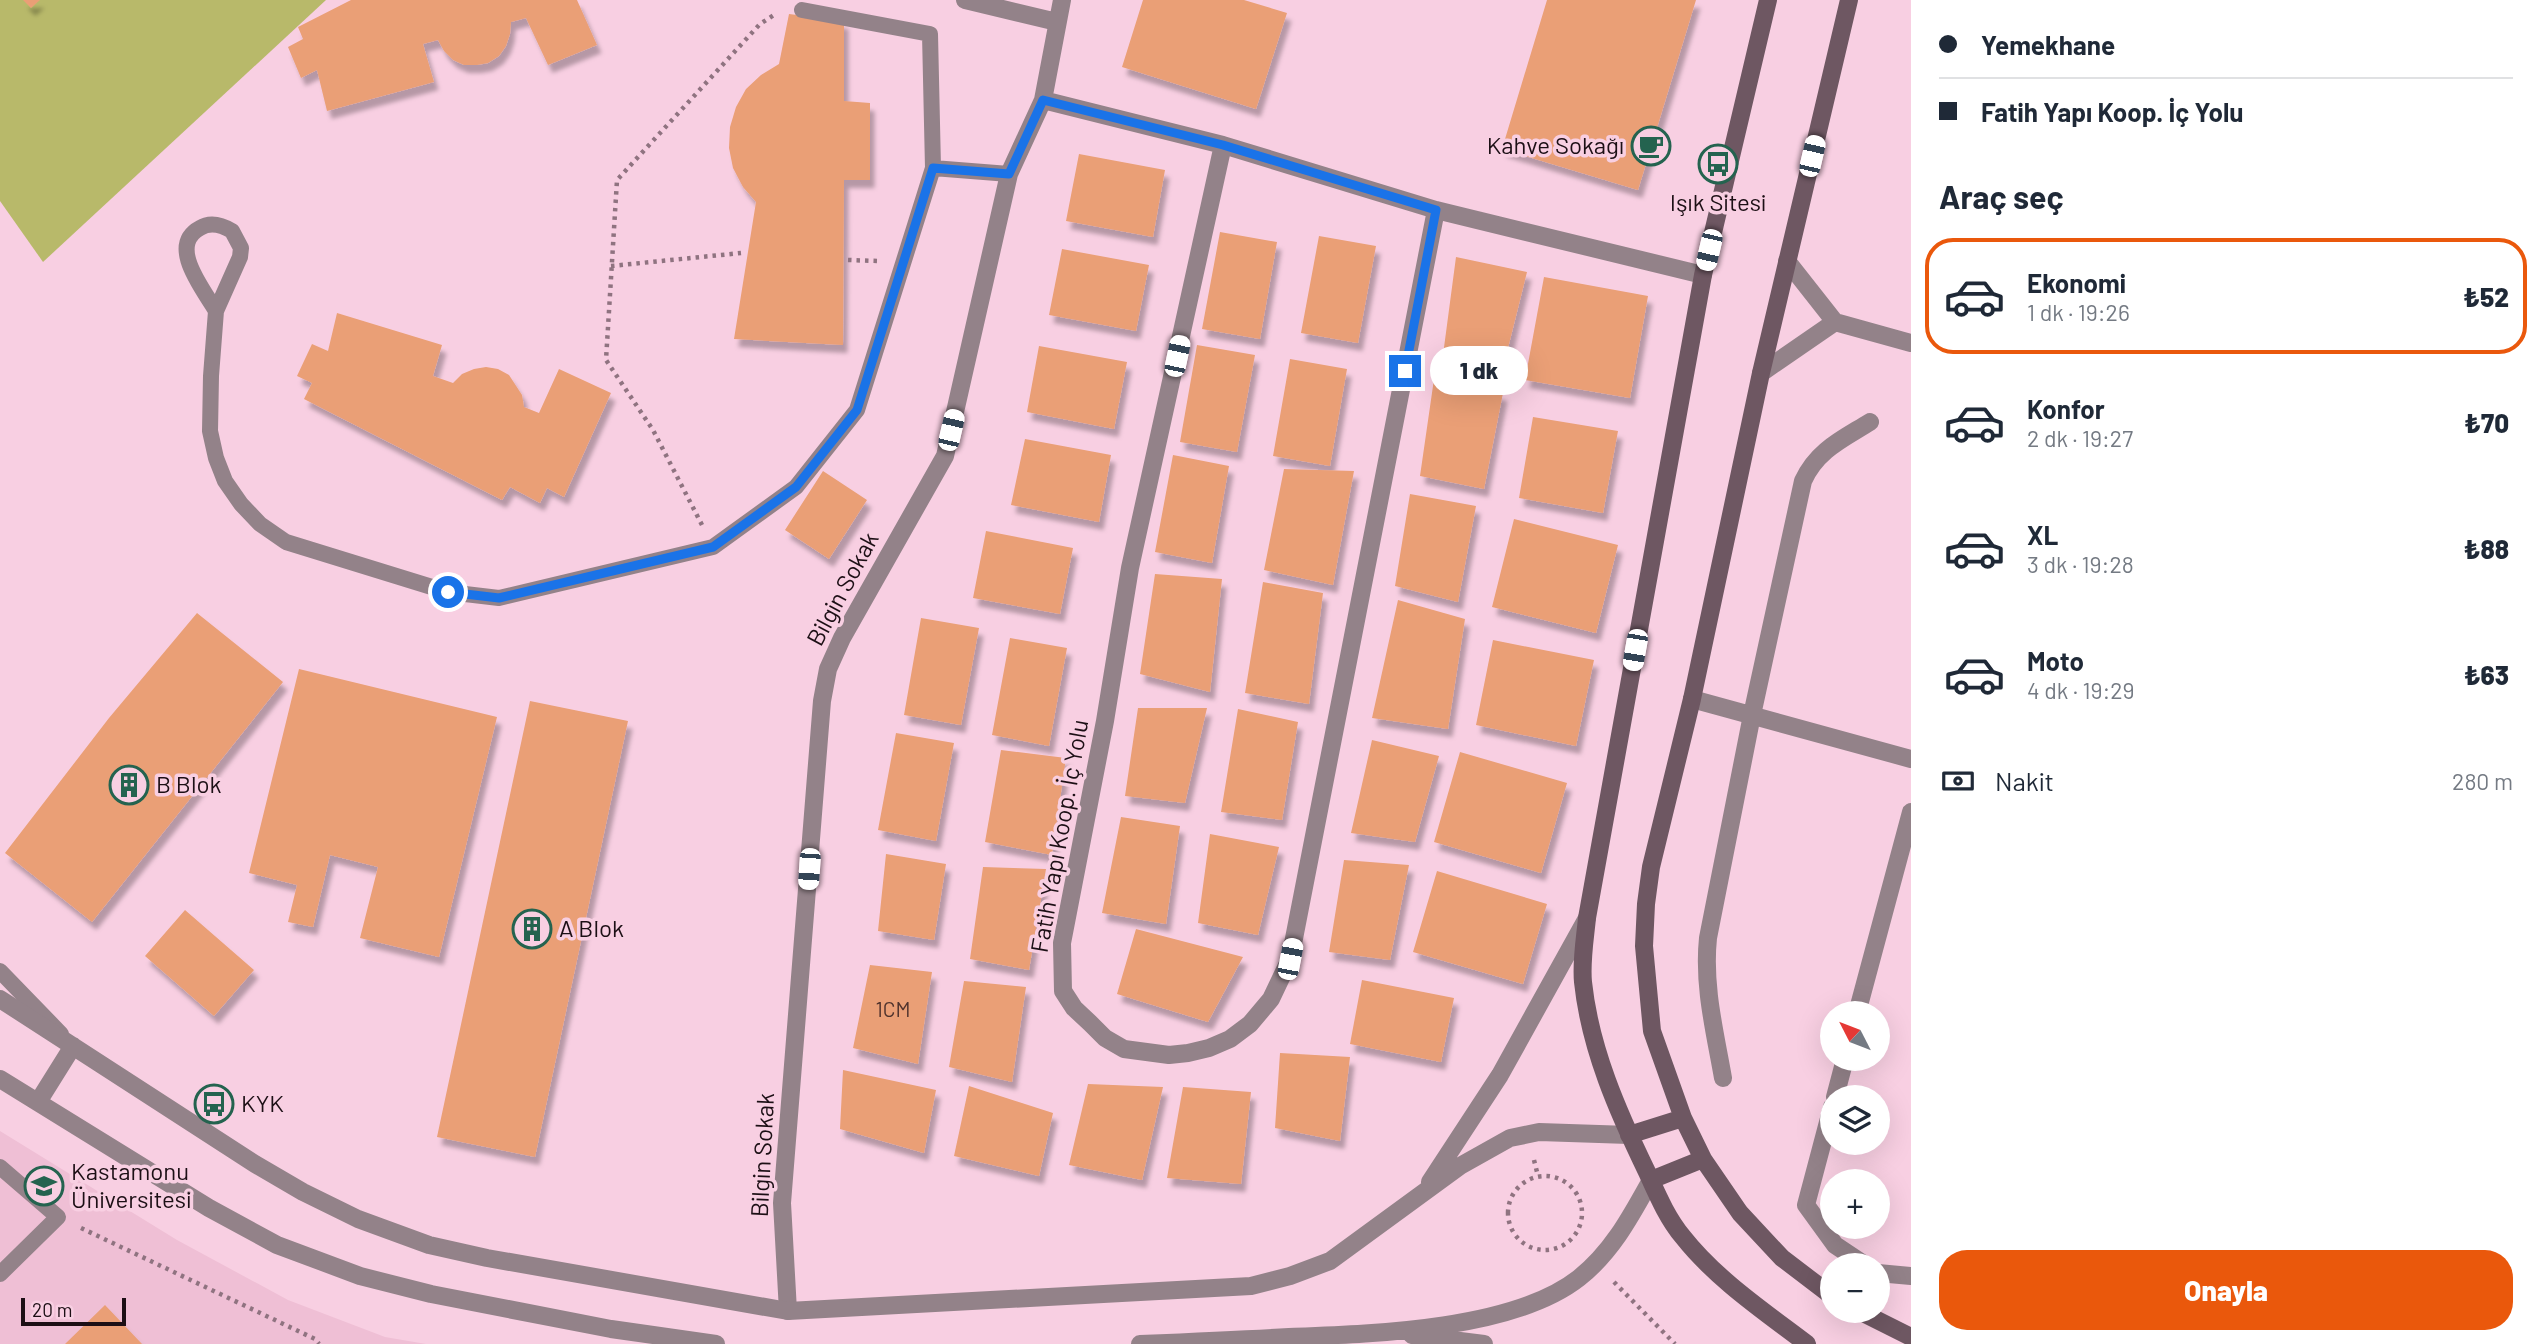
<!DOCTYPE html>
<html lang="tr">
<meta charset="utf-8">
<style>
body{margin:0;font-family:Barlow,sans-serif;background:#f2f2f3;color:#1f2937;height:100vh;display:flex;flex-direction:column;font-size:26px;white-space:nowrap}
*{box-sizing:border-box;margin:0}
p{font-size:23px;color:#747a83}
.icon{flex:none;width:38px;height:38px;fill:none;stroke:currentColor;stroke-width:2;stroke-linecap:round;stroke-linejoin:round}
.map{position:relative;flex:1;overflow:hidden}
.drawer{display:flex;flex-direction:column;background:#fff;width:630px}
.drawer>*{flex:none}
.hud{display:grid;align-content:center;height:154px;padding:0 28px;background:#fff}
.needle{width:46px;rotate:312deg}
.controls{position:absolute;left:1820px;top:1001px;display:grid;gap:14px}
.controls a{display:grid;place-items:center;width:70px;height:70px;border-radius:50%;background:#fff;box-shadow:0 7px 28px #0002;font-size:35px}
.scale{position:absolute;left:21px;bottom:18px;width:105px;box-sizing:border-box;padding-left:7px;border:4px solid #1c0f15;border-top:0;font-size:19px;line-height:24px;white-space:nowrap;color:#1c0f15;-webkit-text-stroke:5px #f8cfe2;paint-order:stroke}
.end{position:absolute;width:32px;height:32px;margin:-16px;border:9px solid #1a73e8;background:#fff;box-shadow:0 0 0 4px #fff}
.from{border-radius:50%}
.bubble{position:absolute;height:49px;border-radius:24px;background:#fff;box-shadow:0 7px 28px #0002;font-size:23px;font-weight:800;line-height:49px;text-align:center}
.car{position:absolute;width:21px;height:42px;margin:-21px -10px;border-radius:9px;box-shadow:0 0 5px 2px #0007;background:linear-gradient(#fff 24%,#345 0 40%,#fff 0 76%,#345 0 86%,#fff 0)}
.hud b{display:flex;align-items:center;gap:24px;height:66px;font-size:26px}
.hud b+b{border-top:2px solid #e0e1e3}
.hud i{width:18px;height:18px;background:#1f2937}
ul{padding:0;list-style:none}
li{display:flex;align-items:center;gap:21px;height:116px;margin:0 14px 10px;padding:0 14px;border:4px solid transparent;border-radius:28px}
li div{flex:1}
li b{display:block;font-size:26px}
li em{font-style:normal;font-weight:800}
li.on{border-color:#ea580c}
li>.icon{width:63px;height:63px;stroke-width:1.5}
h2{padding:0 28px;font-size:32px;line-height:84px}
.pay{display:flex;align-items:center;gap:18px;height:77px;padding:0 28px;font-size:26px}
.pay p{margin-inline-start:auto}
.cta{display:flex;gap:14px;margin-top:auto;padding:14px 28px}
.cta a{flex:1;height:80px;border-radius:28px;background:#ea580c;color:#fff;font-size:28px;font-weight:800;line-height:80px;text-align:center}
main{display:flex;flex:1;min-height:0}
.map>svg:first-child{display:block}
.built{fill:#efbfd5}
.green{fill:#b8b96a}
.building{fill:#ea9f76;filter:url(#shadow)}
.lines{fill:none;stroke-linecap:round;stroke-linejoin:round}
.path{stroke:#8f7380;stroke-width:4.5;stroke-dasharray:3.5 5;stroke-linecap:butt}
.service{stroke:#938289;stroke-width:16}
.minor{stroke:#938289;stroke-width:18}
.tertiary{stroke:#938289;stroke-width:18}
.secondary{stroke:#6e5762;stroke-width:18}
.route{stroke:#1a73e8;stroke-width:9}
.labels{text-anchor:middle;stroke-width:7;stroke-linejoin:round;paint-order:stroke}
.number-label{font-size:21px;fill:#50332d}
.poi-label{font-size:24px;fill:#1c0f15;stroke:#f8cfe2;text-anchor:start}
.street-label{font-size:24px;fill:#1c0f15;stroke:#f8cfe2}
</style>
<main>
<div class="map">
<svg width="1911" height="1344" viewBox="0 0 1911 1344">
<defs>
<filter id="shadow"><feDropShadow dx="4.5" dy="8" stdDeviation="2" flood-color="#0004"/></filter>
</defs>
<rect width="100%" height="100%" fill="#f8cfe2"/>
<!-- built -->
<path class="built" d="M0 1131 177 1240 288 1300 385 1337 426 1344H0Z"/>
<!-- green -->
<path class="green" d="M0 0H326L43 262 0 201Z"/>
<!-- building -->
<path class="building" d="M23 0H40L31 8Z
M351 0H577L597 45 548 65 526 18 511 22 510 34 506 46 499 56 488 63 477 65H464L453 60 444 51 438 40 423 44 434 82 327 111 317 70 301 78 288 47 303 39 298 27Z
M1143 0H1244L1287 13 1256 109 1122 67Z
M1547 0H1696L1638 190 1502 149Z
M789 14 844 21V101L870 103V180H844L843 345 734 339 756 202 743 187 733 168 729 148 730 127 736 107 746 89 761 75 779 64Z
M1079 154 1165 170 1153 237 1066 221Z
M1220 232 1277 242 1260 339 1202 329Z
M1319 236 1376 246 1358 343 1301 333Z
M1062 249 1149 265 1136 331 1049 315Z
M1456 257 1527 272 1502 372 1443 355Z
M1544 277 1648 296 1630 398 1525 380Z
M337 313 442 345 433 376 453 383 462 374 474 369 486 367 498 369 509 375 522 395 524 407 539 413 559 369 611 393 564 497 547 488 540 503 510 487 502 500 304 399 312 383 297 376 312 344 328 351Z
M1197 345 1255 355 1237 452 1180 442Z
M1039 346 1127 362 1114 429 1027 412Z
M1290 359 1347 369 1330 466 1273 456Z
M1434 379 1503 393 1484 489 1420 476Z
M1533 417 1618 431 1603 513 1519 498Z
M1025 439 1111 455 1099 522 1011 505Z
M1173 455 1229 466 1212 563 1155 552Z
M1284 469 1354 471 1333 585 1264 570Z
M823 471 867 500 829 559 785 530Z
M1410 494 1476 506 1458 602 1395 586Z
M1514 519 1618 545 1596 633 1492 607Z
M986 531 1073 548 1060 614 973 598Z
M1155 574 1222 579 1210 692 1140 674Z
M1263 582 1323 593 1309 704 1245 693Z
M1398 600 1465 619 1448 729 1372 718Z
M197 613 283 682 92 922 5 853 109 718Z
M921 618 979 628 961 725 904 715Z
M1010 638 1067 648 1049 746 992 735Z
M1493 640 1594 660 1576 746 1476 725Z
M299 669 497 717 439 957 360 938 378 867 330 855 313 927 288 922 297 885 249 873Z
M530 701 628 721 535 1157 437 1137Z
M1138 708H1207L1185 803 1125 796Z
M1238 709 1298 722 1282 820 1221 812Z
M896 733 954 743 936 841 878 830Z
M1372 740 1439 756 1415 842 1351 833Z
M1001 750 1066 758 1052 855 985 842Z
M1460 752 1567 783 1541 873 1434 842Z
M1121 817 1180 826 1166 924 1102 913Z
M1210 834 1279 847 1258 935 1198 923Z
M886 854 946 864 934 940 878 931Z
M1344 860 1409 865 1390 960 1329 952Z
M983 867 1046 869 1029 970 970 959Z
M1437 871 1547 904 1523 984 1413 952Z
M185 910 254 970 214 1016 145 956Z
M1136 929 1243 957 1208 1022 1117 994Z
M870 965 932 972 918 1064 853 1048Z
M1362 980 1454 998 1441 1062 1350 1044Z
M964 981 1026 987 1012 1082 949 1067Z
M1280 1053 1350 1057 1340 1141 1275 1128Z
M843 1070 936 1090 924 1153 840 1129Z
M1088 1084 1163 1087 1142 1180 1069 1165Z
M969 1086 1053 1113 1039 1176 954 1156Z
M1183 1087 1251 1092 1241 1184 1167 1178Z
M105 1305 142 1344H65Z"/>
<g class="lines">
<!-- path -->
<path class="path" d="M848 260 879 261
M611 266 741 253
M702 525 653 430 606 360 617 180 760 24 777 13
M1534 1160 1538 1176
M1508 1213a37 37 0 1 1 74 0a37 37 0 1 1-74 0Z
M81 1228 315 1339 319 1344
M1614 1282 1675 1344"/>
<!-- service -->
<path class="service" d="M933 168 1009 174
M216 311C204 290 167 246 200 228 211 221 222 225 232 231L241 248 240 257 216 311 211 376 210 431 216 458 225 481 241 504 260 524 286 542 448 592 499 598 713 547 796 487 857 410 933 168 930 34 802 10
M0 971 61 1034
M0 1167 58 1217 0 1274"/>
<!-- minor -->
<path class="minor" d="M965 0 1057 22
M1043 100 1223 145 1436 210 1703 275
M1223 145 1130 568 1105 721 1062 943 1063 991 1074 1008 1090 1023 1105 1038 1124 1049 1169 1055 1188 1053 1209 1048 1230 1039 1250 1024 1271 999 1290 959 1436 210
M1835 322 1911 343
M1761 373 1835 322 1787 261
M1692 699 1911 759
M1857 1013 1911 812
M1723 1078C1715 1032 1703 986 1708 938L1752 715 1803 481C1817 450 1843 439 1870 422
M1835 1097 1845 1059
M1832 1107 1806 1205 1835 1245 1865 1265
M1878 1273 1911 1276
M788 1311 782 1203 822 701 828 669 842 638 945 456 1009 174 1043 100 1062 0"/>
<!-- tertiary -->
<path class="tertiary" d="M0 999 255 1164 303 1192 358 1219 429 1245 487 1258 788 1311 1251 1286 1290 1276 1330 1261 1460 1166 1510 1138 1539 1132 1629 1135
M0 1079 209 1208 277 1245 360 1276 431 1294 611 1329 716 1344
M38 1102 73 1046
M1430 1182 1500 1075 1587 918
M1412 1335 1484 1344
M1140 1344C1190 1342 1240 1340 1289 1337 1371 1334 1513 1330 1579 1278 1612 1252 1631 1216 1651 1180"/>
<!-- secondary -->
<path class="secondary" d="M1768 0 1703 275 1587 918C1585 939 1581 961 1583 982 1590 1049 1618 1112 1647 1172 1657 1194 1667 1218 1683 1237 1716 1279 1765 1312 1807 1344
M1629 1135 1683 1118
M1651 1180 1703 1159
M1832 1296 1782 1258 1740 1213 1703 1159 1683 1118 1652 1031 1644 946 1646 904 1651 867 1692 699 1761 373 1849 0
M1859 1311 1911 1337"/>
</g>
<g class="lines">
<!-- route -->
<path class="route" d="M448 592 499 598 713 547 796 487 857 410 933 168 1009 174 1043 100 1223 145 1436 210 1405 371"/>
</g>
<!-- icons -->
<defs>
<symbol id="cafe-ring" viewBox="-11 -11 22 22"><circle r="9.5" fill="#f8cfe2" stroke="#24634f" stroke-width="1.5"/><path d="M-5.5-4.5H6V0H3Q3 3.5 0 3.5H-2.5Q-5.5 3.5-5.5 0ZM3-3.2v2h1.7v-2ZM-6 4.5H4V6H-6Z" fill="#24634f"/></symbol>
<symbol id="bus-ring" viewBox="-11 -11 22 22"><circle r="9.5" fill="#f8cfe2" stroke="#24634f" stroke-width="1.5"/><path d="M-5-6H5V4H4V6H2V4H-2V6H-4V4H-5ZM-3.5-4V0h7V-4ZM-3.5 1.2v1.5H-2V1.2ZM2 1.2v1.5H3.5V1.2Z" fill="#24634f"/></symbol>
<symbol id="building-ring" viewBox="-11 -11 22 22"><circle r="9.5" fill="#f8cfe2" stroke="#24634f" stroke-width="1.5"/><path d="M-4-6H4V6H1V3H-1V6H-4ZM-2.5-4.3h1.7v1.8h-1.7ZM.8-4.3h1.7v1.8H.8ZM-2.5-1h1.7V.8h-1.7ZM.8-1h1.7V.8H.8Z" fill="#24634f"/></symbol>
<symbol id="university-ring" viewBox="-11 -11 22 22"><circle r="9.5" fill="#f8cfe2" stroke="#24634f" stroke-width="1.5"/><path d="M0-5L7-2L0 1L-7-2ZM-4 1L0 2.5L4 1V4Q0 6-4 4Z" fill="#24634f"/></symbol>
</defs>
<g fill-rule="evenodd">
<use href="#cafe-ring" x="1629" y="124" width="44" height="44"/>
<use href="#bus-ring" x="1696" y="142" width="44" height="44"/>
<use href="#building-ring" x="107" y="763" width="44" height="44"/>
<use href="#building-ring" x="510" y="907" width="44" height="44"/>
<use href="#bus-ring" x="192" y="1082" width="44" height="44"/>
<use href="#university-ring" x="22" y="1164" width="44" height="44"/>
</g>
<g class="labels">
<!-- number labels -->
<g class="number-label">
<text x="893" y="1017">1CM</text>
</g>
<!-- poi labels -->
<g class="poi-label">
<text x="1624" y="154" text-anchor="end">Kahve Sokağı</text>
<text x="1718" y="211" text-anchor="middle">Işık Sitesi</text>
<text x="156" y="793">B Blok</text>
<text x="559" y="937">A Blok</text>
<text x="241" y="1112">KYK</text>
<text x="71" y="1180">Kastamonu<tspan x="71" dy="28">Üniversitesi</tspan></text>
</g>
<!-- street labels -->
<g class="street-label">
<text transform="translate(843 589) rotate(-62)" y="8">Bilgin Sokak</text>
<text transform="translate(1060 836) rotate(-80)" y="8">Fatih Yapı Koop. İç Yolu</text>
<text transform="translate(763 1155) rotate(-87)" y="8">Bilgin Sokak</text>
</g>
</g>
</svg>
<div class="controls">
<a><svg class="needle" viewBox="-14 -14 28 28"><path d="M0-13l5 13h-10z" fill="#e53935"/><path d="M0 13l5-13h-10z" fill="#747a83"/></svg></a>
<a><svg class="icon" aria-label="layers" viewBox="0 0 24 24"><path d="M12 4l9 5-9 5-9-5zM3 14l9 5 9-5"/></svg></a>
<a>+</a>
<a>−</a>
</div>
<div class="scale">20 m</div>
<i class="end from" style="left:448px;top:592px"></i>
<i class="end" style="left:1405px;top:371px"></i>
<div class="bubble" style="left:1430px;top:346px;width:98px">1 dk</div>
<i class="car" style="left:1812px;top:156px;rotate:13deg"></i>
<i class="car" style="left:1709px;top:250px;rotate:193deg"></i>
<i class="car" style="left:1177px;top:356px;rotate:12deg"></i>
<i class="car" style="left:951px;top:430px;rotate:13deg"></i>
<i class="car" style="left:1635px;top:650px;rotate:190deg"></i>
<i class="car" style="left:809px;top:869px;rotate:184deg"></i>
<i class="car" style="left:1290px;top:959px;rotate:11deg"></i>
</div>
<section class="drawer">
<div class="hud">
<b><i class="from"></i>Yemekhane</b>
<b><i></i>Fatih Yapı Koop. İç Yolu</b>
</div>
<h2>Araç seç</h2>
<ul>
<li class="on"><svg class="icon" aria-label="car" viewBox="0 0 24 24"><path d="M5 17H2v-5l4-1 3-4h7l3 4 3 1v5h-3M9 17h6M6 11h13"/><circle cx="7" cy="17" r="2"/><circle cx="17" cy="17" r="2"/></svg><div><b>Ekonomi</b><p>1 dk · 19:26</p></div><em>₺52</em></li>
<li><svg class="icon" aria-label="car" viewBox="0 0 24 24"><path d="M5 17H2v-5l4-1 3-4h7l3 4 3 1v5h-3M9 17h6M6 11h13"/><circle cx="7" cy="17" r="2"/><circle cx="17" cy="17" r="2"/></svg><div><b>Konfor</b><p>2 dk · 19:27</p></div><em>₺70</em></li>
<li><svg class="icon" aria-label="car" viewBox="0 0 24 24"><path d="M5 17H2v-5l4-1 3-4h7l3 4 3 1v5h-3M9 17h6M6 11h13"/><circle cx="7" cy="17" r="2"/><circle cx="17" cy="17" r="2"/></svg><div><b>XL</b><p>3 dk · 19:28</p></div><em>₺88</em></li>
<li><svg class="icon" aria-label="car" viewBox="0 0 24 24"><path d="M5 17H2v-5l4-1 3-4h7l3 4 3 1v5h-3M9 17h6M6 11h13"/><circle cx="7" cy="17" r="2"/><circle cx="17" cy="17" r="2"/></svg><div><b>Moto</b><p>4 dk · 19:29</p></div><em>₺63</em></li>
</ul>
<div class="pay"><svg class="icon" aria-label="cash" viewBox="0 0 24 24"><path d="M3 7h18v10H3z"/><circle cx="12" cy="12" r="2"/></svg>Nakit<p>280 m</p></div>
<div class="cta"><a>Onayla</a></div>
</section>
</main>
